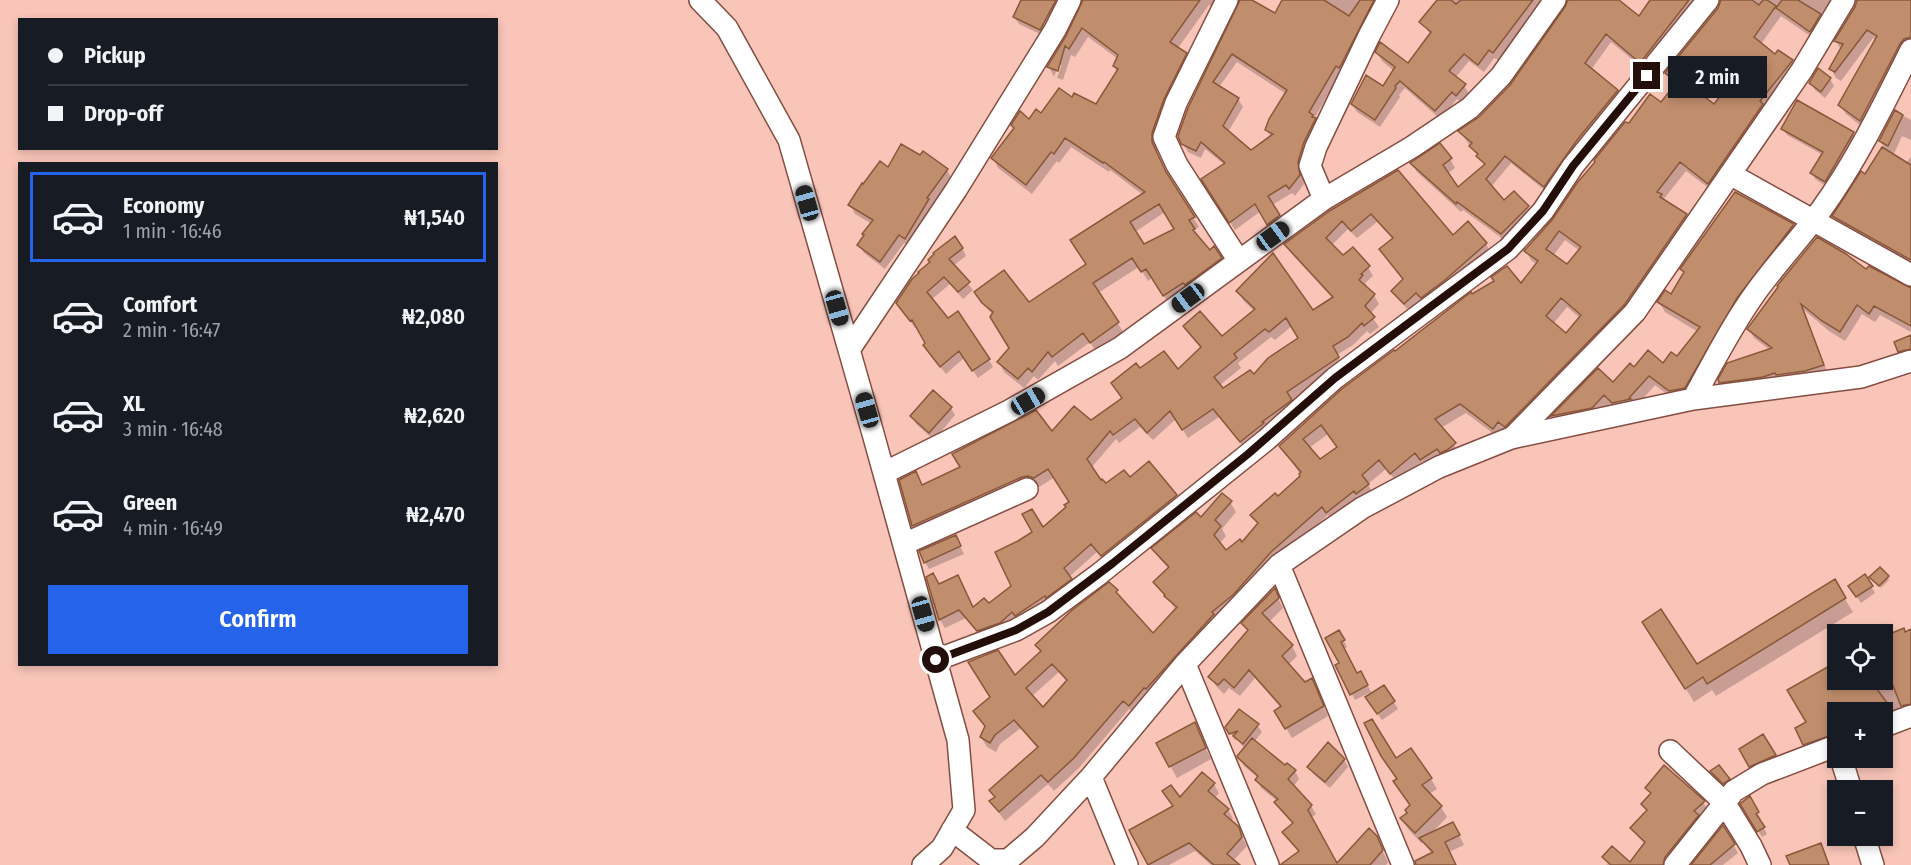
<!DOCTYPE html>
<meta charset="utf-8">
<style>
body{margin:0;font-family:"Fira Sans Condensed",sans-serif;background:#242831;color:#f1f3f6;height:100vh;display:flex;flex-direction:column;font-size:22px;white-space:nowrap}
*{box-sizing:border-box;margin:0}
p{font-size:20px;color:#9ea1a6}
.icon{flex:none;width:33px;height:33px;fill:none;stroke:currentColor;stroke-width:2;stroke-linecap:round;stroke-linejoin:round}
.map{position:relative;flex:1;overflow:hidden}
.details{position:absolute;left:18px;top:162px;width:480px;height:504px;display:flex;flex-direction:column;background:#171b24;border-radius:0px;box-shadow:0 3px 9px #0003}
.details>*{flex:none}
.hud{position:absolute;left:18px;top:18px;width:480px;height:132px;border-radius:0px;box-shadow:0 3px 9px #0003;display:grid;align-content:center;height:132px;padding:0 30px;background:#171b24}
.buttons{position:absolute;left:1827px;top:624px;display:grid;gap:12px}
.buttons a{display:grid;place-items:center;width:66px;height:66px;border-radius:0px;background:#171b24;box-shadow:0 3px 9px #0003;font-size:30px}
.end{position:absolute;width:27px;height:27px;margin:-14px;border:8px solid #240e09;background:#fff;box-shadow:0 0 0 3px #fff}
.from{border-radius:50%}
.bubble{position:absolute;height:42px;border-radius:0px;background:#171b24;box-shadow:0 3px 9px #0003;font-size:20px;font-weight:600;line-height:42px;text-align:center}
.car{position:absolute;width:18px;height:36px;margin:-18px -9px;border-radius:8px;box-shadow:0 0 4px 2px #0007;background:linear-gradient(#222 24%,#8ab4d8 0 40%,#222 0 76%,#8ab4d8 0 86%,#222 0)}
.hud b{display:flex;align-items:center;gap:21px;height:57px;font-size:22px}
.hud b+b{border-top:2px solid #363941}
.hud i{width:15px;height:15px;background:#f1f3f6}
ul{padding:10px 0 0;list-style:none}
li{display:flex;align-items:center;gap:18px;height:90px;margin:0 12px 9px;padding:0 18px;border:3px solid transparent;border-radius:0px}
li div{flex:1}
li b{display:block;font-size:22px}
li em{font-style:normal;font-weight:600}
li.on{border-color:#2563eb}
li>.icon{width:54px;height:54px;stroke-width:1.5}
.button{display:flex;gap:12px;margin-top:auto;padding:12px 30px}
.button a{flex:1;height:69px;border-radius:0px;background:#2563eb;color:#fff;font-size:24px;font-weight:600;line-height:69px;text-align:center}
.map>svg:first-child{display:block}
.shadow{fill:#0003;fill-rule:evenodd}
.building{fill:#c18e6d;stroke:#885839;stroke-width:1.5;fill-rule:evenodd}
.lines{fill:none;stroke-linecap:round;stroke-linejoin:round}
.minor-casing{stroke:#854d41;stroke-width:24}
.minor{stroke:#fff;stroke-width:21}
.route{stroke:#240e09;stroke-width:8}
</style>
<div class="map">
<svg width="1911" height="865" viewBox="0 0 1911 865">
<rect width="100%" height="100%" fill="#f9c5b9"/>
<!-- shadow -->
<path class="shadow" d="M1027 0H1055L1059 7 1044 36 1019 24 1014 17Z
M1084 0H1224L1218 10 1209 5 1178 48 1185 54 1191 64 1157 144V153L1169 178 1199 227 1194 230 1210 253 1214 248 1226 268 1169 304 1152 278 1148 281 1139 267 1098 293 1124 333 1096 352 1090 342 1058 366 1055 361 1038 380 1034 376 1024 388 1004 372 999 362 1011 348 993 315 981 302 1028 304 1087 265 1143 195 1110 170 1109 172 1071 147 1059 163 1057 161 1032 194 998 168 993 158 1030 121 1072 100 1097 106 1117 72 1114 66 1118 59 1088 37 1075 57 1071 55 1063 80 1057 78 1062 64 1057 69 1054 77 1049 67 1067 37ZM1165 212 1176 230 1144 246 1135 232Z
M1241 0H1249L1275 15 1284 0H1382L1314 119 1319 128 1302 171 1304 184 1295 196 1292 193 1272 205 1283 224 1273 232 1261 211 1235 230 1208 188 1225 165 1205 149 1201 158 1188 152 1183 143ZM1237 62 1286 94 1266 130 1271 137 1251 152 1228 132 1243 107 1238 99 1219 87Z
M1439 0H1545L1498 60 1494 58 1484 72 1469 61 1455 78 1464 85 1469 94 1462 103 1457 99 1440 119 1405 88 1399 95 1400 97 1380 127 1357 112 1352 104 1384 88 1394 71 1382 61 1377 52 1408 65 1431 35 1421 22Z
M1593 0H1617L1639 18 1651 1 1649 0H1701L1646 71 1611 42 1591 70 1617 91 1622 100 1549 194 1511 163 1491 187 1504 203 1528 207 1533 216 1507 242 1463 210 1461 212 1417 172 1412 164 1450 159 1455 168 1447 174 1458 189 1485 166 1460 132 1480 118Z
M1726 0H1842L1816 40 1781 16 1761 44 1776 56 1792 61 1798 70 1714 192 1686 171 1663 200 1686 215 1692 224 1630 314 1499 438 1466 413 1441 428 1460 453 1426 468 1422 462 1397 482 1386 469 1368 484 1373 494 1333 522 1328 515 1276 561 1135 714 1129 709 1079 768 1054 791 1048 784 1005 821 991 802 996 798 991 790 1038 749 1021 728 1000 744 996 752 987 747 981 737 986 728 975 711 1042 653 1037 645 1116 591 1122 601 1153 635 1176 610 1155 582 1169 569 1159 558 1153 549 1230 502 1236 512 1222 529 1226 536 1219 544 1226 552 1242 544 1258 525 1252 515 1278 498 1302 477 1281 446 1521 286 1537 265 1531 260 1526 251 1554 221 1630 125 1662 104 1676 86 1667 74ZM1724 67 1737 77 1714 106 1702 96ZM1565 240 1580 251 1568 266 1553 256ZM1567 307 1580 318 1566 335 1553 324ZM1328 434 1338 448 1320 461 1309 448ZM1059 672 1067 682 1043 710 1031 697Z
M1858 0H1911V48L1866 130 1846 114 1840 105 1876 41 1873 38 1841 81 1836 78 1831 69 1841 50 1836 41Z
M1830 79 1834 86 1825 98 1815 90 1811 83Z
M1798 102 1853 133 1857 140 1829 188 1815 179 1812 173 1823 155 1787 135 1783 129Z
M1896 112 1911 120V140L1902 136 1893 156 1906 164 1911 156V266L1839 226 1834 216 1865 176 1887 152 1880 141Z
M889 169 947 170 952 179 931 207 932 209 910 246 904 243 885 269 864 253 859 245 872 224 855 214 850 205Z
M1398 172 1453 237 1486 244 1491 253 1427 306 1421 300 1410 312 1398 299 1393 291 1404 280 1394 240 1377 222 1357 238 1348 229 1332 245 1343 257 1368 267 1373 276 1365 283 1367 285 1365 287 1374 295 1379 304 1370 314 1379 327 1370 334 1367 331 1353 345 1337 355 1343 366 1291 401 1295 409 1246 450 1219 417 1188 438 1176 419 1153 440 1140 427 1119 443 1116 439 1091 468 1100 483 1106 485 1129 479 1176 496 1181 504 1107 564 1097 552 1069 577 1075 588 983 639 966 618 945 628 940 620 928 578 974 608 988 605 1013 586 1071 503 1055 477 1039 487 1027 486 918 534 913 526 901 481 922 487 1052 434 1091 422 1123 399 1112 383 1140 371H1178L1201 348 1185 327 1222 338 1254 311 1243 300 1238 291 1313 312 1333 299 1291 253 1286 244ZM1292 326 1300 339 1254 376 1222 390 1219 386 1241 368 1238 363 1271 337 1275 340Z
M1793 225 1799 235 1690 398 1676 401 1655 385 1635 408 1619 413 1610 404 1597 418 1558 426 1553 417 1598 370 1613 384 1635 369 1663 365 1677 358 1698 332 1665 312 1659 302 1672 296 1685 275 1682 269Z
M962 248 966 256 953 266 973 290 963 299 950 284 931 300 947 320 989 360 993 367 978 378 964 358 946 374 929 353 927 343 917 326 915 328 897 303 913 280Z
M1866 272 1905 288H1911V332L1880 315 1875 322 1862 314 1845 341 1829 331 1804 310 1828 374 1726 392 1721 382 1770 350 1754 338 1749 329Z
M933 392 951 408 955 415 934 440 916 424 912 417Z
M959 544 964 554 929 569 925 562Z
M1888 577 1889 580 1881 588 1873 580Z
M1834 581 1853 612 1716 696 1712 690 1694 702 1652 634 1696 666Z
M1871 586 1875 593 1861 603 1854 593Z
M1274 591 1283 608 1269 622 1292 646 1297 656 1288 665 1305 684 1317 689 1328 716 1292 738 1276 711 1281 708 1255 678 1240 696 1229 688 1224 694 1216 686 1210 677 1248 632 1243 624Z
M1911 630V715L1882 725V712H1838V745L1810 754 1805 744 1808 723 1838 680H1882V638L1905 634Z
M1339 632 1347 647 1344 649 1357 675 1361 673 1371 692 1355 700 1337 666 1341 663Z
M1394 702 1398 709 1382 720 1371 705Z
M1194 724 1211 759 1177 778 1158 744Z
M1257 725 1262 732 1254 742 1285 767 1295 771 1299 779 1293 787 1311 806 1316 814 1311 818 1337 865H1289L1300 853 1284 832 1293 824 1281 810 1277 801 1261 788 1257 780 1258 778 1244 766 1239 756 1245 749 1237 739 1235 740 1227 727Z
M1762 737 1778 763 1755 773 1741 750Z
M1344 760 1348 767 1330 788 1313 774 1309 767Z
M1396 761 1431 779 1437 789 1429 794 1441 807 1447 817 1431 834 1458 833 1464 845 1449 852 1456 865H1417L1432 854 1423 842 1421 843 1408 829 1402 819 1409 813 1411 806 1395 782 1398 780Z
M1712 772 1728 780 1732 787 1728 790 1716 779Z
M1202 774 1214 784 1219 793 1215 798 1228 810 1233 818 1230 822 1237 828 1247 846 1233 861 1238 865H1211L1195 851 1169 865H1150L1131 831 1174 807Z
M1647 788 1703 802 1708 810 1699 818 1702 824 1669 865H1606L1608 864 1604 857 1630 864 1645 844 1637 836 1632 829 1647 812 1643 805 1651 796Z
M1750 798 1761 819 1759 820 1767 834 1762 837 1742 804Z
M1723 828 1738 853 1723 865H1693Z
M1376 837 1388 862 1386 865H1342Z"/>
<!-- building -->
<path class="building" d="M1021 0H1056L1040 30 1013 17Z
M1083 0H1200L1170 42 1187 53 1164 99 1152 133V142L1166 172 1195 217 1189 220 1195 229 1193 230 1210 250 1214 246 1222 258 1185 285 1183 283 1163 296 1146 269 1141 272 1132 258 1093 283 1119 322 1090 343 1083 333 1052 357 1048 352 1032 372 1028 368 1018 379 997 362 1009 348 990 317 993 312 982 303 974 292 1004 270 1029 302 1086 264 1070 240 1145 192 1104 162 1103 163 1065 138 1054 154 1051 152 1026 185 991 158 1014 128 1011 125 1020 111 1029 119 1036 109 1041 113 1059 88 1072 97 1074 93 1096 104 1118 69 1113 66 1118 55 1082 28 1069 49 1065 46 1058 71 1047 67 1066 36ZM1159 204 1174 229 1144 244 1130 222Z
M1240 0H1252L1275 13 1282 0H1324L1349 16 1360 0H1374L1342 63 1339 68 1336 66 1309 112 1313 115 1312 117 1316 118 1304 142 1298 162 1300 175 1289 189 1286 185 1268 196 1280 215 1267 225 1255 204 1229 223 1201 179 1225 163 1201 142 1196 151 1181 144 1178 136 1188 108ZM1232 54 1287 90 1269 119 1265 130 1273 134 1251 150 1223 126 1239 98 1213 82Z
M1437 0H1451L1456 4 1461 0H1533L1493 53 1489 50 1478 65 1464 54 1449 71 1466 84 1456 96 1452 92 1435 111 1400 81 1395 86 1396 88 1375 120 1351 104 1366 75 1383 86 1395 67 1375 52 1380 42 1408 63 1431 32 1419 22Z
M1568 0H1619L1639 16 1650 0H1689L1640 63 1606 34 1585 63 1618 90 1577 140 1544 187 1505 156 1486 179 1504 200 1514 191 1529 206 1501 234 1457 202 1456 204 1410 163 1440 143 1452 158 1443 165 1458 187 1485 164 1476 156 1478 154 1469 146 1472 143 1458 131 1479 117 1510 85 1565 7Z
M1721 0H1752L1759 5 1763 0H1767L1776 6 1754 37 1775 54 1778 50 1793 60 1760 101 1763 104 1708 184 1680 162 1657 192 1662 194 1660 197 1687 214 1625 304 1505 427 1498 422 1493 429 1460 404 1435 419 1456 443 1447 450 1440 453 1437 449 1420 460 1415 453 1390 474 1379 460 1362 475 1369 484 1356 494 1354 491 1326 513 1322 507 1271 552 1234 594 1212 612 1214 614 1146 689 1144 688 1129 706 1123 701 1074 758 1048 782 1041 775 999 812 989 801 995 797 989 790 1038 747 1014 720 995 735 990 743 980 737 985 726 973 711 990 697 968 662 998 650 1015 675 1041 651 1035 645 1071 611 1109 582 1118 590 1116 592 1153 633 1177 607 1164 596 1165 595 1153 582 1169 567 1151 548 1196 512 1201 517 1222 493 1232 501 1215 520 1221 526 1214 535 1226 550 1240 539 1242 542 1258 523 1250 515 1275 493 1278 496 1300 476 1299 474 1301 472 1279 446 1343 388 1394 350 1395 351 1471 292 1472 294 1494 281 1491 277 1507 266 1521 283 1538 261 1524 251 1552 220 1577 183 1595 162 1594 160 1625 122 1629 123 1650 94 1661 102 1677 82 1665 73 1718 8ZM1718 59 1738 73 1714 104 1695 89ZM1559 231 1581 247 1567 264 1546 249ZM1561 298 1581 315 1566 333 1546 316ZM1321 425 1337 447 1320 459 1303 439ZM1052 664 1067 680 1043 707 1026 688Z
M1782 0H1798L1821 14 1810 32 1776 8Z
M1857 0H1911V37L1904 39 1900 44 1860 121 1838 105 1877 36 1867 30 1835 72 1829 69 1843 44 1834 41 1855 7Z
M1818 68 1831 78 1821 92 1809 83Z
M1797 100 1854 132 1825 182 1810 173 1823 152 1781 129Z
M1895 110 1903 115 1888 146 1879 141Z
M901 144 920 155 923 151 948 169 927 198 929 199 905 239 899 235 880 262 857 245 864 235 862 234 873 220 848 205 862 183 863 184 880 161 888 167Z
M1882 147 1911 165V260L1832 216 1861 171 1865 174Z
M1398 170 1453 235 1468 221 1487 243 1445 280 1421 298 1416 293 1404 304 1391 291 1403 279 1379 249 1393 238 1371 214 1351 231 1342 221 1326 238 1343 255 1353 247 1370 266 1361 274 1363 275 1359 280 1375 294 1365 306 1375 317 1364 326 1362 323 1348 337 1333 346 1339 357 1287 392 1292 400 1262 422 1264 423 1240 442 1213 409 1182 430 1170 411 1147 433 1135 419 1113 435 1110 431 1087 459 1101 480 1102 479 1106 483 1124 470 1130 477 1149 461 1177 495 1101 556 1091 544 1064 568 1072 579 1046 598 1045 596 1015 616 1012 612 1000 623 977 631 959 610 939 620 926 577 933 573 939 584 958 575 973 607 984 598 989 603 1011 586 995 552 1018 541 1032 532 1022 514 1032 509 1043 527 1066 507 1064 505 1069 502 1048 469 1034 478 1028 476 1022 477 912 526 899 480 916 471 922 485 960 467 952 454 1036 410 1052 431 1074 406 1091 420 1122 398 1111 383 1136 363 1140 368 1164 351 1178 369 1201 347 1183 326 1200 311 1222 336 1255 309 1236 291 1273 253 1313 310 1333 297 1284 244 1331 210ZM1286 318 1298 338 1268 358 1254 374 1250 370 1223 388 1214 377 1237 358 1234 354 1265 329 1269 332Z
M1735 192 1794 224 1737 298 1685 388 1669 391 1649 376 1629 398 1631 399 1612 403 1604 395 1592 408 1551 416 1598 368 1613 382 1630 363 1634 367 1648 350 1663 363 1671 352 1677 356 1700 327 1657 302 1665 290 1671 294 1684 272 1680 269Z
M955 236 963 248 949 259 970 282 958 292 944 277 927 292 948 318 958 311 990 359 972 371 959 351 940 367 923 345 925 343 912 320 910 321 896 303 912 279 919 273 918 272 930 262 928 260 934 254 933 253Z
M1817 237 1846 254 1866 269 1869 266 1911 288V326L1874 306 1869 314 1857 305 1840 332 1822 321 1801 304 1824 365 1805 371 1776 375 1775 373 1763 377 1719 383 1718 379 1727 363 1772 348 1747 329 1778 287 1777 286Z
M1911 335V349L1898 352 1894 342Z
M933 390 952 407 929 433 910 416Z
M956 535 961 546 924 563 919 551Z
M1880 567 1889 576 1879 586 1869 577Z
M1865 574 1873 586 1856 597 1848 586Z
M1835 579 1846 598 1707 684 1703 677 1685 689 1642 622 1661 609 1697 664Z
M1275 588 1279 598 1262 613 1293 645 1282 656 1305 682 1312 678 1324 706 1285 729 1274 711 1281 706 1249 670 1234 688 1224 679 1218 685 1208 677 1248 630 1241 623Z
M1904 628 1905 632 1911 629V704L1901 706 1882 658V637Z
M1339 630 1345 640 1341 642 1357 673 1361 671 1368 685 1350 695 1335 665 1339 663 1325 638Z
M1838 661V680H1870L1891 708 1884 712H1838V733L1803 745 1795 728 1806 722 1787 690Z
M1384 685 1395 701 1377 714 1365 697Z
M1239 709 1259 724 1243 744 1233 736 1238 731 1229 734 1225 727Z
M1372 719 1396 758 1411 748 1432 778 1422 785 1442 806 1415 833 1400 818 1407 813 1405 810 1410 805 1393 781 1397 779 1381 756 1364 723Z
M1195 722 1206 748 1169 767 1156 743Z
M1763 734 1776 755 1749 767 1739 749Z
M1252 738 1285 765 1287 763 1296 770 1288 779 1312 805 1308 810 1337 863 1369 828 1377 836 1383 850 1370 865H1280L1299 851 1282 832 1293 823 1274 802 1278 799 1255 780 1258 776 1238 758 1237 756Z
M1328 742 1345 759 1325 782 1307 767Z
M1664 765 1705 801 1694 811 1699 815 1665 857 1663 865H1611L1602 857 1612 846 1630 862 1645 842 1630 828 1647 810 1641 804 1651 793 1645 788Z
M1719 765 1730 779 1723 784 1710 771Z
M1202 772 1215 783 1208 791 1229 809 1224 814 1239 827 1242 837 1227 854 1240 865H1214L1189 843 1148 865 1129 830 1173 806 1162 791 1171 785 1180 797Z
M1750 796 1759 812 1756 814 1765 827 1757 832 1740 804Z
M1453 822 1460 835 1445 842 1456 865H1416L1415 861 1433 852 1419 838Z
M1723 825 1735 844 1710 865H1691Z
M1821 843 1829 865H1790L1786 856Z"/>
<g class="lines">
<defs>
<path id="minor" d="M700 0 727 28 789 140 872 430 958 740 964 810 942 848 923 865
M1227 0 1176 103 1164 137 1177 165 1239 261
M1730 174 1911 275
M1324 199 1310 166 1316 147 1369 36 1388 0
M849 350 956 190 1055 30 1070 0
M1693 399C1713 363 1732 325 1756 292 1776 264 1801 238 1821 210 1857 160 1884 104 1911 50
M1512 438 1635 312 1802 70 1844 0
M884 473 1009 411 1120 348 1324 199 1412 147 1470 108 1501 76 1555 0
M904 544 1027 489
M1279 565 1403 865
M936 660 1016 630 1048 612 1098 575 1266 440 1335 378 1508 249 1543 211 1573 166 1708 0
M1185 664 1268 865
M1882 727 1911 716
M1670 751 1724 802 1751 846 1760 865
M1841 758 1851 790
M1091 777 1127 865
M952 830 991 860H1008L1035 837 1091 777 1185 664 1279 565 1362 508 1439 467 1511 438 1693 399 1861 377 1911 361
M1864 836 1873 865
M1675 865 1734 791 1762 774 1838 745"/>
</defs>
<!-- minor casing -->
<use href="#minor" class="minor-casing"/>
<!-- minor -->
<use href="#minor" class="minor"/>
</g>
<g class="lines">
<!-- route -->
<path class="route" d="M936 660 1016 630 1048 612 1113 563 1248 454 1335 378 1508 249 1543 211 1573 166 1647 76"/>
</g>
</svg>
<div class="buttons">
<a><svg class="icon" aria-label="locate" viewBox="0 0 24 24"><circle cx="12" cy="12" r="6"/><path d="M12 2v4M12 18v4M2 12h4M18 12h4"/></svg></a>
<a>+</a>
<a>−</a>
</div>
<i class="end from" style="left:936px;top:660px"></i>
<i class="end" style="left:1647px;top:76px"></i>
<div class="bubble" style="left:1668px;top:56px;width:99px">2 min</div>
<i class="car" style="left:807px;top:203px;rotate:344deg"></i>
<i class="car" style="left:1273px;top:236px;rotate:54deg"></i>
<i class="car" style="left:1188px;top:298px;rotate:233deg"></i>
<i class="car" style="left:837px;top:308px;rotate:164deg"></i>
<i class="car" style="left:1028px;top:401px;rotate:60deg"></i>
<i class="car" style="left:867px;top:410px;rotate:344deg"></i>
<i class="car" style="left:923px;top:614px;rotate:164deg"></i>
<div class="hud">
<b><i class="from"></i>Pickup</b>
<b><i></i>Drop-off</b>
</div>
<section class="details">
<ul>
<li class="on"><svg class="icon" aria-label="car" viewBox="0 0 24 24"><path d="M5 17H2v-5l4-1 3-4h7l3 4 3 1v5h-3M9 17h6M6 11h13"/><circle cx="7" cy="17" r="2"/><circle cx="17" cy="17" r="2"/></svg><div><b>Economy</b><p>1 min · 16:46</p></div><em>₦1,540</em></li>
<li><svg class="icon" aria-label="car" viewBox="0 0 24 24"><path d="M5 17H2v-5l4-1 3-4h7l3 4 3 1v5h-3M9 17h6M6 11h13"/><circle cx="7" cy="17" r="2"/><circle cx="17" cy="17" r="2"/></svg><div><b>Comfort</b><p>2 min · 16:47</p></div><em>₦2,080</em></li>
<li><svg class="icon" aria-label="car" viewBox="0 0 24 24"><path d="M5 17H2v-5l4-1 3-4h7l3 4 3 1v5h-3M9 17h6M6 11h13"/><circle cx="7" cy="17" r="2"/><circle cx="17" cy="17" r="2"/></svg><div><b>XL</b><p>3 min · 16:48</p></div><em>₦2,620</em></li>
<li><svg class="icon" aria-label="car" viewBox="0 0 24 24"><path d="M5 17H2v-5l4-1 3-4h7l3 4 3 1v5h-3M9 17h6M6 11h13"/><circle cx="7" cy="17" r="2"/><circle cx="17" cy="17" r="2"/></svg><div><b>Green</b><p>4 min · 16:49</p></div><em>₦2,470</em></li>
</ul>
<div class="button"><a>Confirm</a></div>
</section>
</div>
